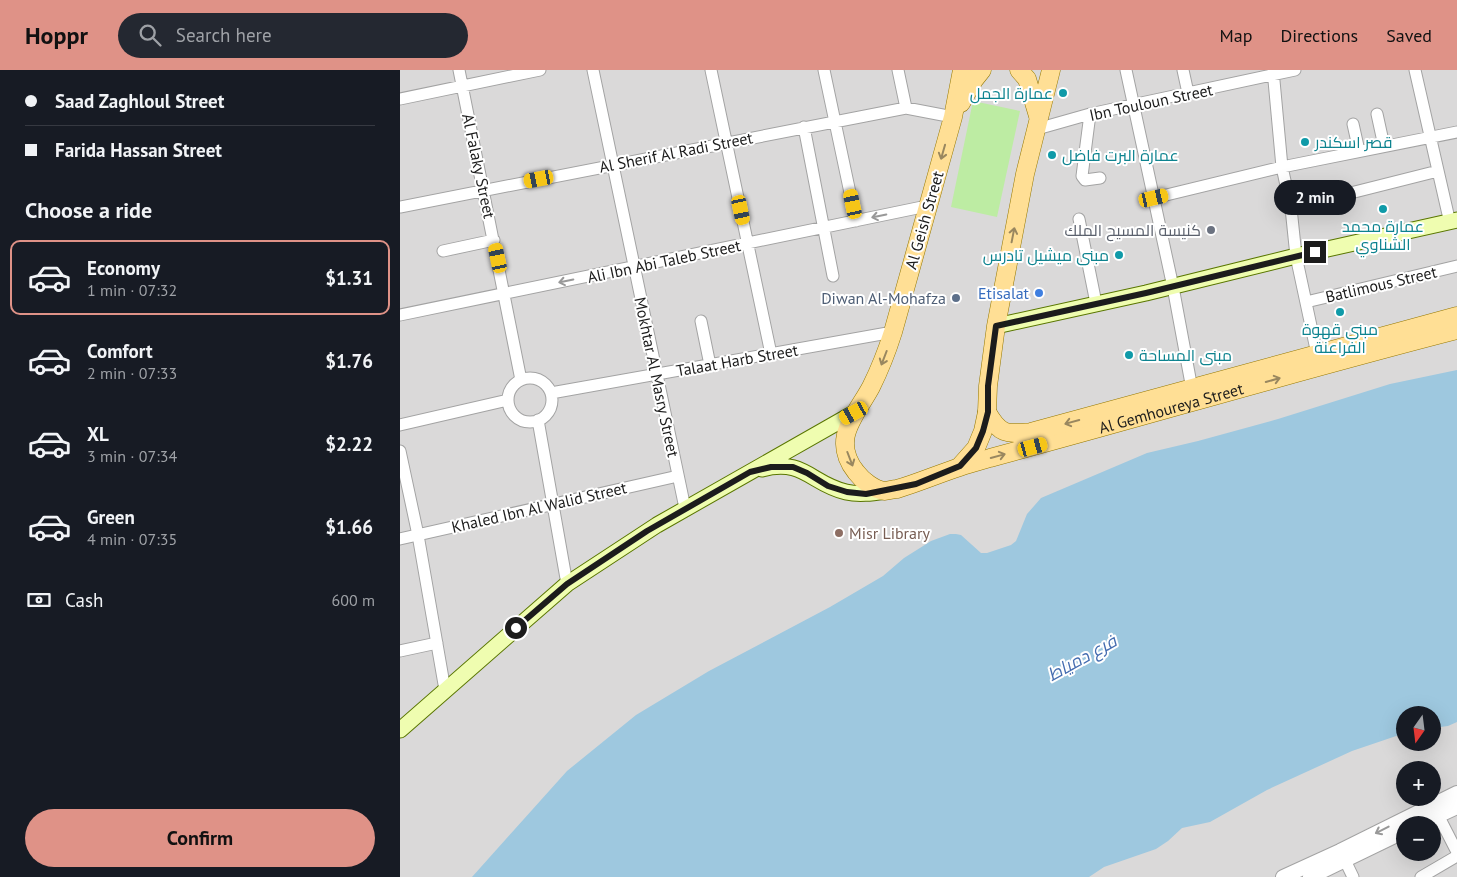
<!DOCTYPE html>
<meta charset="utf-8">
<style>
body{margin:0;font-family:"PT Sans",Cairo,sans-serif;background:#242831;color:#f1f3f6;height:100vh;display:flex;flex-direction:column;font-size:19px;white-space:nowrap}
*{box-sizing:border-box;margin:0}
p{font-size:16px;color:#9ea1a6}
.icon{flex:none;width:28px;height:28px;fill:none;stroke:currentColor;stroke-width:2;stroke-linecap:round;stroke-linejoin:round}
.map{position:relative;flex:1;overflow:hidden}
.side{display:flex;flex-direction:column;background:#171b24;width:400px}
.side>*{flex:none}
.guide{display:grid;align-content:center;height:110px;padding:0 25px;background:#171b24}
.needle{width:32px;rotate:194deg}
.buttons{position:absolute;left:996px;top:636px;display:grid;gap:10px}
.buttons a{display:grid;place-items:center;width:45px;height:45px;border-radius:50%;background:#171b24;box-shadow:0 5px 20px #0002;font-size:25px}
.end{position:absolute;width:22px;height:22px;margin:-11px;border:6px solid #1c1c1c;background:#fff;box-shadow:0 0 0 2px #fff}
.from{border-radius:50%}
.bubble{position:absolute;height:35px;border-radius:18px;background:#171b24;box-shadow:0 5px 20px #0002;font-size:16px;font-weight:700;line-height:35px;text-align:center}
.car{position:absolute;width:15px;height:30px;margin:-15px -8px;border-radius:6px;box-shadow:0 0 4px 1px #0007;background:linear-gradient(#f5c518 24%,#345 0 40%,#f5c518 0 76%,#345 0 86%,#f5c518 0)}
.guide b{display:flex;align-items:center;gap:18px;height:48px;font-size:19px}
.guide b+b{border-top:1px solid #363941}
.guide i{width:12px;height:12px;background:#f1f3f6}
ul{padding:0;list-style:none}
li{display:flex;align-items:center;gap:15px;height:75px;margin:0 10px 8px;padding:0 15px;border:2px solid transparent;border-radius:10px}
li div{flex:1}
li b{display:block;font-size:19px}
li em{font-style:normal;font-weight:700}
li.on{border-color:#df9287}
li>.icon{width:45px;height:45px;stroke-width:1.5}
h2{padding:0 25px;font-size:22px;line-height:60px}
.pay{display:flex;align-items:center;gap:12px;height:55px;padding:0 25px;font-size:19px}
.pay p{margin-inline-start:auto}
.cta{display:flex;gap:10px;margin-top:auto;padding:10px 25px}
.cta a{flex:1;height:58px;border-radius:30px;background:#df9287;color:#111;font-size:20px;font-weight:700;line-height:58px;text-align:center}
header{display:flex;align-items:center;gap:30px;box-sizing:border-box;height:70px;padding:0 25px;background:#df9287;color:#111}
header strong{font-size:24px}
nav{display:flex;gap:28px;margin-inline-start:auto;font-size:18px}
.search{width:350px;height:45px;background:#242831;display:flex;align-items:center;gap:12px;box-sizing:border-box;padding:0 18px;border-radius:28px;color:#9ea1a6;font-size:19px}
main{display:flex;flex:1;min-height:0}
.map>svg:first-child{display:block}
.residential{fill:#dad9d9;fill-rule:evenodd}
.grass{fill:#bdeca3}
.water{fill:#9ec8df}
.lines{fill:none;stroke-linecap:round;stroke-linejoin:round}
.minor-casing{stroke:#a3a3a3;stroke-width:13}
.tertiary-casing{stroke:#a3a3a3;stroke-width:16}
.secondary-casing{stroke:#597600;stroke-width:17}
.primary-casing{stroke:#947700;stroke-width:19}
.minor{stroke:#fff;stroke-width:11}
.tertiary{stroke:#fff;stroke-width:14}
.secondary{stroke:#effdb0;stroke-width:15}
.primary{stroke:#ffdf95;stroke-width:18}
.oneway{stroke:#99875f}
.oneway2{stroke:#999}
.route{stroke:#1c1c1c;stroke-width:6}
.culture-dot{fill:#0f9aa8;stroke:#fff;stroke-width:2}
.worship-dot{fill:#6b7280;stroke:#fff;stroke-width:2}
.shop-dot{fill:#3f7fe0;stroke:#fff;stroke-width:2}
.service-dot{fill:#5c6f8a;stroke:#fff;stroke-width:2}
.education-dot{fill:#8d6e63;stroke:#fff;stroke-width:2}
.labels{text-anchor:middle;stroke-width:4;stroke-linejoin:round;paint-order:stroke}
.culture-label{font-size:16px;fill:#0d838f;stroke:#fff;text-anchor:start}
.street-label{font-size:16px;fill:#1c1c1c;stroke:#fff}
.worship-label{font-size:16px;fill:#5b616d;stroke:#fff;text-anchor:end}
.shop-label{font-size:16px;fill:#366cbe;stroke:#fff;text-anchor:end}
.service-label{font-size:16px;fill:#4e5e75;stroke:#fff;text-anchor:end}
.education-label{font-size:16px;fill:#785e54;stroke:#fff;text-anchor:start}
.water-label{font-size:18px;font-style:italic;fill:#446cb0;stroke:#fff}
</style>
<header>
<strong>Hoppr</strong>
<div class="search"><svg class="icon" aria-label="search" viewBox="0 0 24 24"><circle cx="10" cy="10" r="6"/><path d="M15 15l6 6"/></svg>Search here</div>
<nav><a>Map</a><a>Directions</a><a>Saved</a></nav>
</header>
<main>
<section class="side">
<div class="guide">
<b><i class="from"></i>Saad Zaghloul Street</b>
<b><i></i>Farida Hassan Street</b>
</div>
<h2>Choose a ride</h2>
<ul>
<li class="on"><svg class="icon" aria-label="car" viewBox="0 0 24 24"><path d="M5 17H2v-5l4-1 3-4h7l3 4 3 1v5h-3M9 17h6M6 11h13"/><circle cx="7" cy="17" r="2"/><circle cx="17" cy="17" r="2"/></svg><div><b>Economy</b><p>1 min · 07:32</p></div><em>$1.31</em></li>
<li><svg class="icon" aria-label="car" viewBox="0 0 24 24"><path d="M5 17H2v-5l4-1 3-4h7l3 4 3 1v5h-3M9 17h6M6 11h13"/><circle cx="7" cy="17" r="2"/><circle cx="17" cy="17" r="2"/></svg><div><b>Comfort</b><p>2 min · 07:33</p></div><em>$1.76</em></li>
<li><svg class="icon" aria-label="car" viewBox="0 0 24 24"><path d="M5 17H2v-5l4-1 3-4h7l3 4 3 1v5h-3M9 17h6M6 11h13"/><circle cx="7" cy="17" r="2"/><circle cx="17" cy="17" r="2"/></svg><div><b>XL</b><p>3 min · 07:34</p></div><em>$2.22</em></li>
<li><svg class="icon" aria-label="car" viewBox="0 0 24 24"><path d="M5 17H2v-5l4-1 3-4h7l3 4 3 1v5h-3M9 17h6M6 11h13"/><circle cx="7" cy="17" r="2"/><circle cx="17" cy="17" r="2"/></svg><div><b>Green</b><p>4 min · 07:35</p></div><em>$1.66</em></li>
</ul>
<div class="pay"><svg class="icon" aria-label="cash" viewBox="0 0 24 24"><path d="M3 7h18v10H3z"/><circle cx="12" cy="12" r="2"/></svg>Cash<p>600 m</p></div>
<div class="cta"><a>Confirm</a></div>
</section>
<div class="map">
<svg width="1057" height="807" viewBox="0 0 1057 807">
<rect width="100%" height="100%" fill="#eeebe1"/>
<!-- residential -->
<path class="residential" d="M0 0H1057V807H0ZM1005 645H1032V672H1005ZM1005 700H1032V728H1005ZM1005 755H1032V782H1005Z"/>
<!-- grass -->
<path class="grass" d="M573 31 620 41 597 147 551 137Z"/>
<!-- water -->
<path class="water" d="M1057 300V652L1048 656 1033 658 1032 645H1005V663L952 681 867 720 810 752 782 758 768 771 756 779 704 797 689 807H72L167 701 236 645 309 601 430 537 483 506 504 488 531 471 550 464H556L561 465 581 483H587L611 475 616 471 627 444 641 428 747 383 798 371 878 349 990 314Z"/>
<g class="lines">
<defs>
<path id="minor" d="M59 0 121 310
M193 0 285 438
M311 0 371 284
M424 0 456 151
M498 0 506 38
M726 0 773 217 792 319
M783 0 788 23
M873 0 882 97 891 138 896 186 917 284
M1015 0 1050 153
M0 29 140 0
M690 44 682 106 685 110 700 108
M977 44 984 76
M953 54 959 81
M404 57 433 206
M637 59 690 44 895 0
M754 128 882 97 1057 62
M0 137 506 38 553 47
M891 138 1038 101
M679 149 696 233
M43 181 94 170
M906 232 1057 196
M0 245 527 136
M301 251 310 295
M108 330a22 22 0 1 1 44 0a22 22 0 1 1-44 0Z
M151 323 493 262
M138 350 167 514
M0 355 108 330
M0 381 18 465 45 620
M0 469 278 406
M0 581 37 573
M1038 745 1057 782
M941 782 953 807
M1021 807 1057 786"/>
<path id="tertiary" d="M1018 755 1057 737
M883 807 940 781 1057 723
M910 807 1005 761"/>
<path id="secondary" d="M596 256 746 223 896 186 1057 150
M362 399C404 388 411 414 446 422 459 425 472 423 485 421
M0 660 167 514 257 455 454 343"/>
<g id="primary">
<path id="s1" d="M562 0 553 47 493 262C487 281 480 299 471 317 456 345 430 369 456 402 462 410 474 420 485 421 488 421 493 419 497 419 518 413 538 404 560 397 570 393 580 391 590 388 746 346 901 300 1057 260"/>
<path d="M619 0 627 9 638 46"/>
<path d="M561 33 574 10 582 0"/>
<path d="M587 342C600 365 606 364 631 362L1057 246"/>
<path d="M560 396 576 378 583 361 587 342 588 316 596 256 625 104 651 0"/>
</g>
</defs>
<!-- minor casing -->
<use href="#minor" class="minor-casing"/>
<!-- tertiary casing -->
<use href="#tertiary" class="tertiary-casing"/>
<!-- secondary casing -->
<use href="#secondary" class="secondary-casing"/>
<!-- primary casing -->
<use href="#primary" class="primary-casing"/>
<!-- minor -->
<use href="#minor" class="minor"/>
<!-- tertiary -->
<use href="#tertiary" class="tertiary"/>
<!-- secondary -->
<use href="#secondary" class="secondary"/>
<!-- primary -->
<use href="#primary" class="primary"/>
</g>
<!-- one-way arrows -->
<defs><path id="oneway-shaft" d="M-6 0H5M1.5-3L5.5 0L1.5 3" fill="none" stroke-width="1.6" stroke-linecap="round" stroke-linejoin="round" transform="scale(1.25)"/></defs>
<g class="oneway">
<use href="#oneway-shaft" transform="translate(543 82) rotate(106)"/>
<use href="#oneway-shaft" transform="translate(613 165) rotate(-79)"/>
<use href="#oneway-shaft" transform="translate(484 288) rotate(111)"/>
<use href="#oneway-shaft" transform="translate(873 310) rotate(-16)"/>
<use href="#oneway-shaft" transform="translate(672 352) rotate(165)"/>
<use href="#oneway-shaft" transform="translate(598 386) rotate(-15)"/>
<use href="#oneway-shaft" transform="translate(450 389) rotate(69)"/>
</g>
<g class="oneway2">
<use href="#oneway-shaft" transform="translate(479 146) rotate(168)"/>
<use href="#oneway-shaft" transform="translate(166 211) rotate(168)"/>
<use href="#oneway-shaft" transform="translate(982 760) rotate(153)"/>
</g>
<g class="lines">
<!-- route -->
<path class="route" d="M116 558 167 514 247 461 350 402 371 397H393L407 403 428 416 447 422 466 424 516 414 560 396 576 378 583 361 588 342V316L596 256 746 223 915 182"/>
</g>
<!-- markers -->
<g class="culture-dot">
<circle cx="663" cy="23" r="5"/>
<circle cx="905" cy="72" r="5"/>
<circle cx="652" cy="85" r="5"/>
<circle cx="983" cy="139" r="5"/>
<circle cx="719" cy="185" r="5"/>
<circle cx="940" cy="242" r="5"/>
<circle cx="729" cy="285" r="5"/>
</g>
<circle class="worship-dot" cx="811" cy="160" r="5"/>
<circle class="shop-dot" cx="639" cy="223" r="5"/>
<circle class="service-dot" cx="556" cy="228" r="5"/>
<circle class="education-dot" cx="439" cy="463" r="5"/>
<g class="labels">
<!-- culture labels -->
<g class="culture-label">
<text x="653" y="29" text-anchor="end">عمارة الجمل</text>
<text x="915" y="78">قصر اسكندر</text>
<text x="662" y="91">عمارة البرت فاضل</text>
<text x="983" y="162" text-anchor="middle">عمارة محمد<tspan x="983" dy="18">الشناوي</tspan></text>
<text x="709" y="191" text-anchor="end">مبنى ميشيل تادرس</text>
<text x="940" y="265" text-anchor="middle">مبنى قهوة<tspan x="940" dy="18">الفراعنة</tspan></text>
<text x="739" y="291">مبنى المساحة</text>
</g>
<!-- street labels -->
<g class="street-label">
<text transform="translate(751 32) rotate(-12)" y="6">Ibn Touloun Street</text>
<text transform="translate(276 82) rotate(-11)" y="6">Al Sherif Al Radi Street</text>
<text transform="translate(79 96) rotate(78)" y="6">Al Falaky Street</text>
<text transform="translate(524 150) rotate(-74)" y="6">Al Geish Street</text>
<text transform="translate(264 191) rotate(-12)" y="6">Ali Ibn Abi Taleb Street</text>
<text transform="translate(981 214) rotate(-13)" y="6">Batlimous Street</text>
<text transform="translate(337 290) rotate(-10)" y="6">Talaat Harb Street</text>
<text transform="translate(257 307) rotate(78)" y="6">Mokhtar Al Masry Street</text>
<text dy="6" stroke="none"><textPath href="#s1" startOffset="758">Al Gemhoureya Street</textPath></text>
<text transform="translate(139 437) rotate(-13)" y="6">Khaled Ibn Al Walid Street</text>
</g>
<!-- worship labels -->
<g class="worship-label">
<text x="801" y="166">كنيسة المسيح الملك</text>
</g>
<!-- shop labels -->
<g class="shop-label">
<text x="629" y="229">Etisalat</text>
</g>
<!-- service labels -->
<g class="service-label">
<text x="546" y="234">Diwan Al-Mohafza</text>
</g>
<!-- education labels -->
<g class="education-label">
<text x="449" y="469">Misr Library</text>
</g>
<!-- water labels -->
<g class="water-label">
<text transform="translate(682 588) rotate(-29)" y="6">فرع دمياط</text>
</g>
</g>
</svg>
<div class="buttons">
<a><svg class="needle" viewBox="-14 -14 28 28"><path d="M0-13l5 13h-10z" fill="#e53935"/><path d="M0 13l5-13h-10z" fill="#9ea1a6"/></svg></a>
<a>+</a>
<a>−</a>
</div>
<i class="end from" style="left:116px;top:558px"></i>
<i class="end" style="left:915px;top:182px"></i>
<div class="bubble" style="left:874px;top:110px;width:82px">2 min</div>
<i class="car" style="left:139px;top:109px;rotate:259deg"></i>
<i class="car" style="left:754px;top:128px;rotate:77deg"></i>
<i class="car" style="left:453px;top:134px;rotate:348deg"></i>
<i class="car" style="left:341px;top:140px;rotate:168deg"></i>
<i class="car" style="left:98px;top:188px;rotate:348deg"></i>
<i class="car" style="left:454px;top:343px;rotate:241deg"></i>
<i class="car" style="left:633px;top:377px;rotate:75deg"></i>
</div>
</main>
